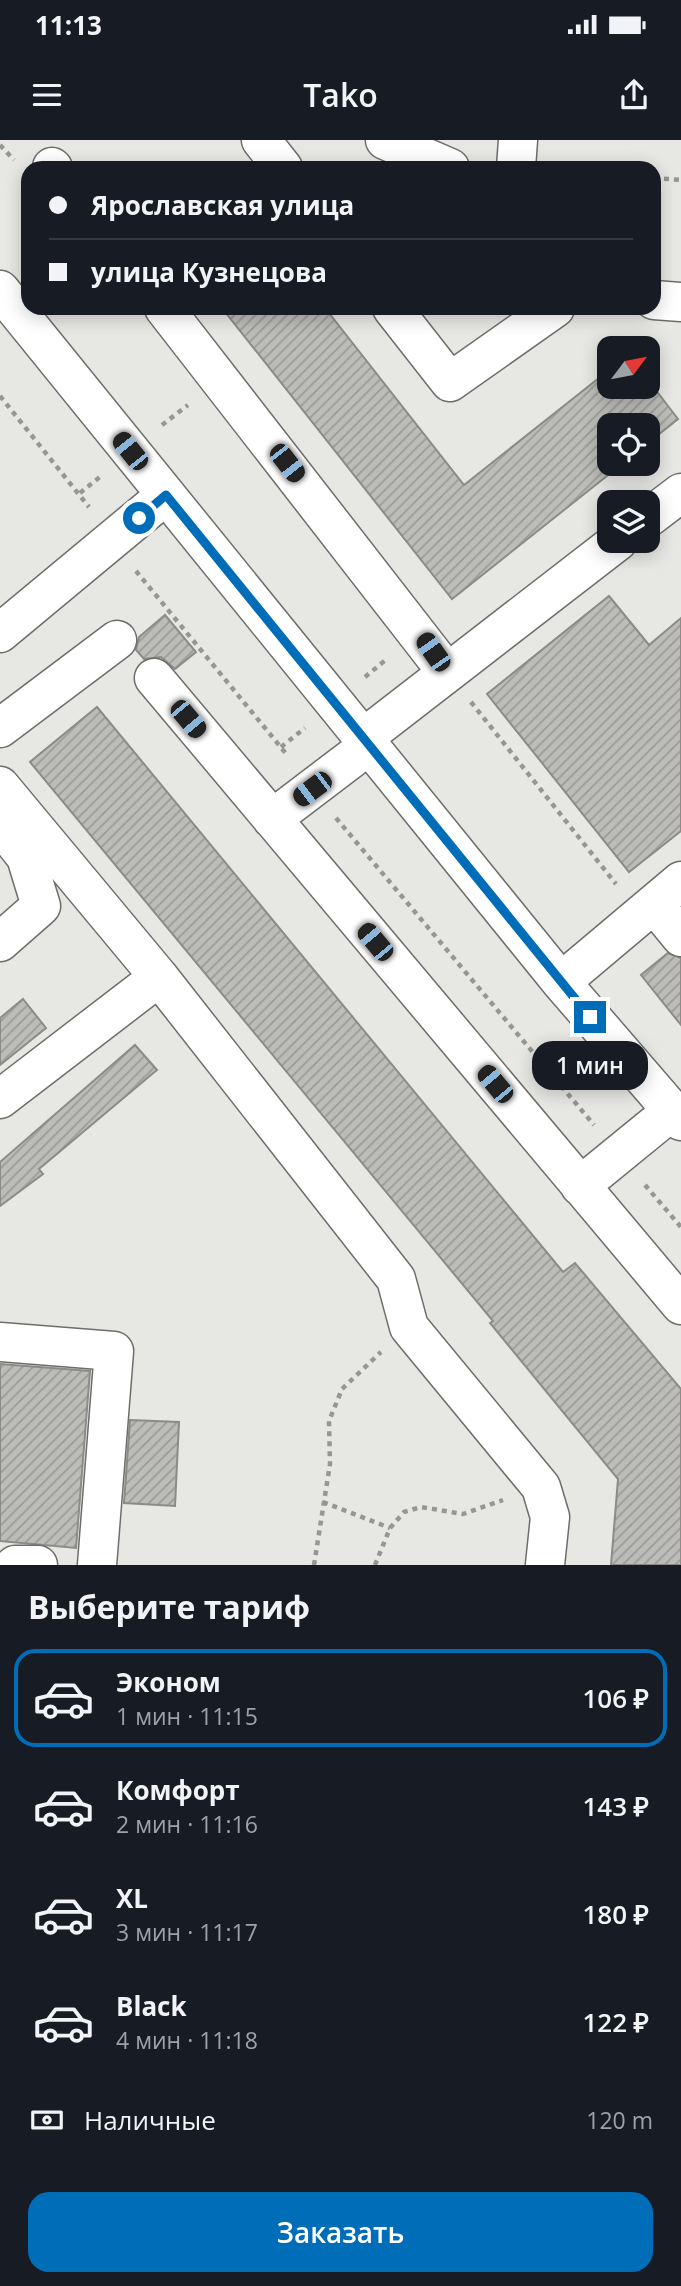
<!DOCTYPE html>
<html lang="ru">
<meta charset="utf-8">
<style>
body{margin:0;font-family:"Open Sans",sans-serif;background:#242831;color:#f1f3f6;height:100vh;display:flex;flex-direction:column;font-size:26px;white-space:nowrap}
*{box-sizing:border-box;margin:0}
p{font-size:23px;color:#9ea1a6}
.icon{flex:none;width:38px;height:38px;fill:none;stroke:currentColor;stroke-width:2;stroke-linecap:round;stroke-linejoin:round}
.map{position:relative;height:1425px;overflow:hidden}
.details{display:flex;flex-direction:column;background:#171b24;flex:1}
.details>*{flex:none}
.top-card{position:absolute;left:21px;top:21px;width:640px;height:154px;border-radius:21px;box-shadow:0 4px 18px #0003;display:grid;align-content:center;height:154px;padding:0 28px;background:#171b24}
.needle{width:46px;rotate:58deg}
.fabs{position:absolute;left:597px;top:196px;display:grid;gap:14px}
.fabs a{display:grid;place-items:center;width:63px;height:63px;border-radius:14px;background:#171b24;box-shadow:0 4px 18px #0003;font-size:35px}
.end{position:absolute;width:32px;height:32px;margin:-16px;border:9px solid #006db8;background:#fff;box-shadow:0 0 0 4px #fff}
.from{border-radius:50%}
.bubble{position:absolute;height:49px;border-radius:21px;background:#171b24;box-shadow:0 4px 18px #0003;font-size:23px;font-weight:600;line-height:49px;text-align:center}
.car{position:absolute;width:21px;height:42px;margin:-21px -10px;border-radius:9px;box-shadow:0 0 5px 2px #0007;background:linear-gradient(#222 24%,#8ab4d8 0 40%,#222 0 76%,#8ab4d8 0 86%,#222 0)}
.top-card b{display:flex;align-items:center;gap:24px;height:66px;font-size:26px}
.top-card b+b{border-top:2px solid #363941}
.top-card i{width:18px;height:18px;background:#f1f3f6}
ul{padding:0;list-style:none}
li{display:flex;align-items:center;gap:21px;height:98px;margin:0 14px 10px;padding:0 14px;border:4px solid transparent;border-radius:21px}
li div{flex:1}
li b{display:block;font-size:26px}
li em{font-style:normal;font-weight:600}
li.current{border-color:#006db8}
li>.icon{width:63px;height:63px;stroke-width:1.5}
h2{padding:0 28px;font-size:32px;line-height:84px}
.pay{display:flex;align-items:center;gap:18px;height:77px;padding:0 28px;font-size:26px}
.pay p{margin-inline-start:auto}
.primary-button{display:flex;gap:14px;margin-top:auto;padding:14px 28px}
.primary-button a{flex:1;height:80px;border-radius:21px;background:#006db8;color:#fff;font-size:28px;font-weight:600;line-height:80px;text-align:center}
.status{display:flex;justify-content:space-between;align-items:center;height:49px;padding:0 35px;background:#171b24;direction:ltr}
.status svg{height:19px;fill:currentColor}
header{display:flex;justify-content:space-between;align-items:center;height:91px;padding:0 28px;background:#171b24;font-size:32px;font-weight:600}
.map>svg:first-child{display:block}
.building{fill:url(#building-hatch);stroke:#8c8b88;stroke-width:2}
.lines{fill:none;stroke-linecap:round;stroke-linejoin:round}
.minor-casing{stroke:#6d6d6a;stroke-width:41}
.path{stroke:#969693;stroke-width:4.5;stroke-dasharray:5 5;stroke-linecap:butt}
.minor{stroke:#fff;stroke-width:38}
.route{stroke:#006db8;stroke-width:9}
</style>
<div class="status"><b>11:13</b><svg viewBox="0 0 49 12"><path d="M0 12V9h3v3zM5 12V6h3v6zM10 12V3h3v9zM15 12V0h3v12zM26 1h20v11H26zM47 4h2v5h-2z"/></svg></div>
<header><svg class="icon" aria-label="menu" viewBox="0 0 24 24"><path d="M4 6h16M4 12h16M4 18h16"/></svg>Tako<svg class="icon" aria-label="share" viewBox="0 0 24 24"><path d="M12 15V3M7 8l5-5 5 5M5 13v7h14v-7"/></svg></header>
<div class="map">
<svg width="681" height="1425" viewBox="0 0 681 1425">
<defs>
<pattern id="building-hatch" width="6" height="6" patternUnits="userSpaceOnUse" patternTransform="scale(1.75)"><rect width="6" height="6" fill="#bcbcb8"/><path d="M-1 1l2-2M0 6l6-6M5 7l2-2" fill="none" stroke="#9a9a97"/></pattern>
</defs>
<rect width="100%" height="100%" fill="#e7e7e3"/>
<!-- building -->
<path class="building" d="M222 168H325L464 345 609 230V247H648V240L678 279 648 303V285H609V324H622L452 459Z
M609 456 649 505 681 478V691L629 732 487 554Z
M165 475 196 512 175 529 161 517 144 519 136 510 139 497Z
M97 567 563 1132 575 1123 681 1249V1425H611L618 1339 490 1183 493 1181 30 622Z
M668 813 681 818V885L641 835Z
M23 859 46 888 0 925V878Z
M135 905 157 930 39 1029 43 1034 0 1066V1022Z
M0 1224 90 1231 76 1408 0 1401Z
M130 1280 179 1282 175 1366 124 1363Z"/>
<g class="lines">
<defs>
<path id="minor" d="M261 0 283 28
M385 0 450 28
M52 27 53 28
M516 28 518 0
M0 150 561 842 681 981
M654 160 681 162
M164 168 446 531
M392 168 450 242 555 168
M648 378 681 353
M0 493 166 355
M154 538 681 1165
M0 588 117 500
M362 599 618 401
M0 646 159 837 396 1139 409 1187 541 1347 550 1377 545 1425
M272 679 368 606
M0 684 26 717 41 766 0 802
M654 764 681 797
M561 842 681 741
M0 959 159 837
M580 1046 672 971
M0 1202 114 1211 97 1425
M15 1425H38"/>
</defs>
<!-- minor casing -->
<use href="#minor" class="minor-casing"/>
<!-- path -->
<path class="path" d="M0 5 14 20
M654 38 681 40
M0 256 89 367
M162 285 188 265
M80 353 101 336
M136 431 288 616
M365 537 388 518
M471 562 616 744
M281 607 305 588
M336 678 594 985
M645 1045 681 1087
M323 1362 390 1388
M314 1425 330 1324 329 1281 342 1249 381 1212
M375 1425 390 1388 404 1372 421 1367 463 1374 503 1360"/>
<!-- minor -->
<use href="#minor" class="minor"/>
</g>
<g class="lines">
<!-- route -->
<path class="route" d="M139 378 166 355 590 877"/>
</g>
</svg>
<div class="fabs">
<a><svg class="needle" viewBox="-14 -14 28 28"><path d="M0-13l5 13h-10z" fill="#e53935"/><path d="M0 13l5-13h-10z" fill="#9ea1a6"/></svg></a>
<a><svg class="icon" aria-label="locate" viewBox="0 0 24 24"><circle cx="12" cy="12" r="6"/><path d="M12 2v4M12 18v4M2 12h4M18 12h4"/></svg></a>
<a><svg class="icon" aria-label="layers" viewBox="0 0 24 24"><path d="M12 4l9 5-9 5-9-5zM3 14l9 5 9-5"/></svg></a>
</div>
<i class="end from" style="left:139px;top:378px"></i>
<i class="end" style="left:590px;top:877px"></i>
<div class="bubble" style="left:532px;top:901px;width:116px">1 мин</div>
<i class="car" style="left:130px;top:311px;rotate:321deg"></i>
<i class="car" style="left:287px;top:323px;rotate:142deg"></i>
<i class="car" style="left:433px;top:512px;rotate:325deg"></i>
<i class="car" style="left:188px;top:579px;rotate:140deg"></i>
<i class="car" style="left:312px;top:649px;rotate:233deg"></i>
<i class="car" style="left:375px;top:802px;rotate:320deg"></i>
<i class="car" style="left:495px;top:944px;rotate:320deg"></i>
<div class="top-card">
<b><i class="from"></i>Ярославская улица</b>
<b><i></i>улица Кузнецова</b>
</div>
</div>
<section class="details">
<h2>Выберите тариф</h2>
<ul>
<li class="current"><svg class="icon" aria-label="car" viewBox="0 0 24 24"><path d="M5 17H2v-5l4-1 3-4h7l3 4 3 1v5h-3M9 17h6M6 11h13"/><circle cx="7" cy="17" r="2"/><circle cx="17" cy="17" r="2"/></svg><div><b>Эконом</b><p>1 мин · 11:15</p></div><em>106 ₽</em></li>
<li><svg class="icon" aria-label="car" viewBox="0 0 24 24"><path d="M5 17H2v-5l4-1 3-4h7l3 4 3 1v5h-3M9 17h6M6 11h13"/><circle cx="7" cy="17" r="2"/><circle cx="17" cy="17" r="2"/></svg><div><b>Комфорт</b><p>2 мин · 11:16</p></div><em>143 ₽</em></li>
<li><svg class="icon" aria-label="car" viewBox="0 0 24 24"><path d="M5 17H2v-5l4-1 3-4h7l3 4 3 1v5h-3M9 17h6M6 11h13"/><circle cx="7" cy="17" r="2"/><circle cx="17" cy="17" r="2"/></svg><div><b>XL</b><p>3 мин · 11:17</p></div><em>180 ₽</em></li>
<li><svg class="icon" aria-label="car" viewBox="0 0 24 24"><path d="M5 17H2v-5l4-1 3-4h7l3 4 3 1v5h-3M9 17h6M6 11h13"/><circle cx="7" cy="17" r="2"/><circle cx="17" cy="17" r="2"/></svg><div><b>Black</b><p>4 мин · 11:18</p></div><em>122 ₽</em></li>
</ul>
<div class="pay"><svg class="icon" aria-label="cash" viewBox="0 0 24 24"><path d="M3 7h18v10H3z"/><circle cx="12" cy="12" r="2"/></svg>Наличные<p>120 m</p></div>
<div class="primary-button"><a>Заказать</a></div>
</section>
